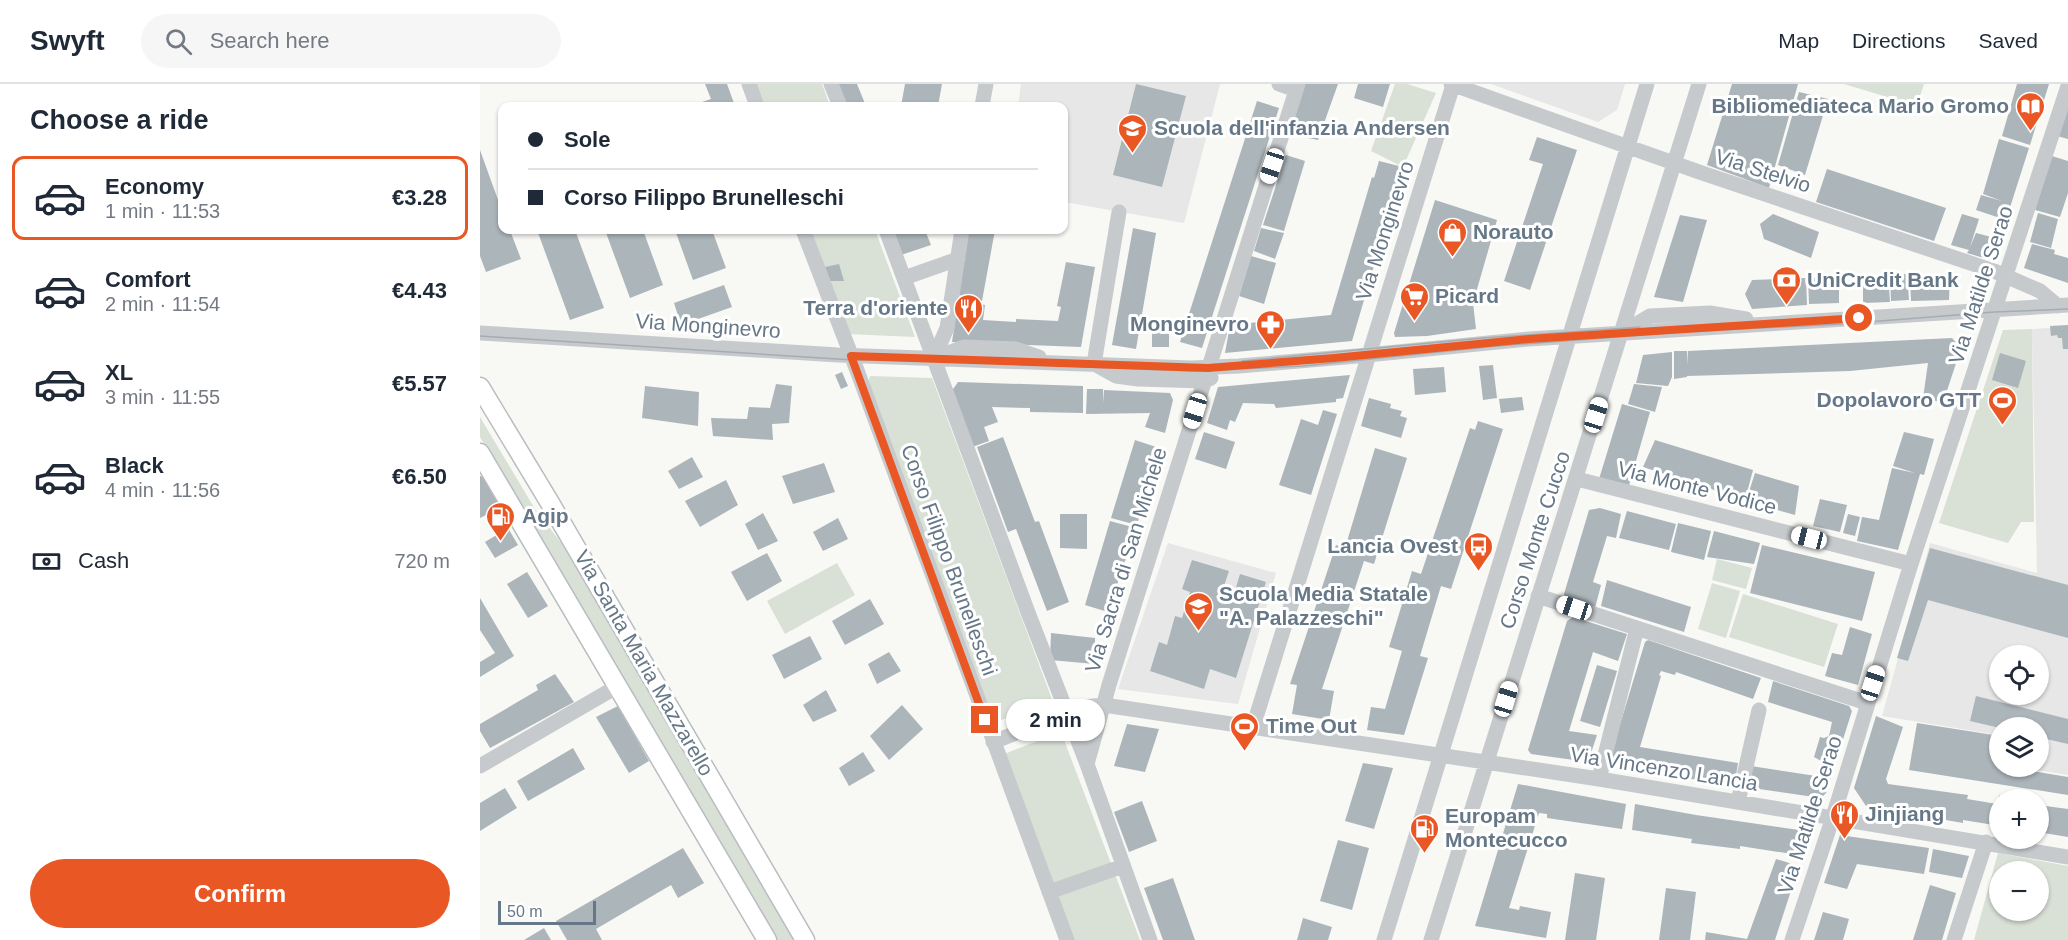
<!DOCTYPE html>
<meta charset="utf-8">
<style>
body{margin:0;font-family:Helvetica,sans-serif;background:#f6f6f7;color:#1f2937;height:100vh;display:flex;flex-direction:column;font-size:22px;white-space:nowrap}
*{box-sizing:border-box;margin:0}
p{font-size:20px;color:#747a83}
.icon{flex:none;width:33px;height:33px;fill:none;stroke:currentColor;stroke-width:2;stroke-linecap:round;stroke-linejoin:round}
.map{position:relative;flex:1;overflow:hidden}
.side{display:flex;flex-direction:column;background:#fff;width:480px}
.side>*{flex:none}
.guide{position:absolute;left:18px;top:18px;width:570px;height:132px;border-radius:12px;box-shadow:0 2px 4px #0004;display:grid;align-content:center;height:132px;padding:0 30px;background:#fff}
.controls{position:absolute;left:1509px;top:561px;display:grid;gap:12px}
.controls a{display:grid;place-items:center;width:60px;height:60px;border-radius:50%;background:#fff;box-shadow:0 2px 4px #0004;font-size:30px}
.scale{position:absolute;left:18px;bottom:15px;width:98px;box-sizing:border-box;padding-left:6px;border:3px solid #667887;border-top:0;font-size:16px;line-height:21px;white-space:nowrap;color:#667887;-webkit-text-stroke:4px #fff;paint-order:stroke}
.end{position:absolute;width:27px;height:27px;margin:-14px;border:8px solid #e95724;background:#fff;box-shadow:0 0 0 3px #fff}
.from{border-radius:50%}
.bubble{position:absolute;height:42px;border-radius:21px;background:#fff;box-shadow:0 2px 4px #0004;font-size:20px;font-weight:600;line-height:42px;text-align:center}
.car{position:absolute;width:18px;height:36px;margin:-18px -9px;border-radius:8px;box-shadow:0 0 4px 2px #0007;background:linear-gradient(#fff 24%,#345 0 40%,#fff 0 76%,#345 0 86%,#fff 0)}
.guide b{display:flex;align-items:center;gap:21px;height:57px;font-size:22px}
.guide b+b{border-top:2px solid #e0e1e3}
.guide i{width:15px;height:15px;background:#1f2937}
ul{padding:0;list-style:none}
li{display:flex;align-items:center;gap:18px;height:84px;margin:0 12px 9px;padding:0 18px;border:3px solid transparent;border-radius:12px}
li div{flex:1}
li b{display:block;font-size:22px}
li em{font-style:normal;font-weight:600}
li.on{border-color:#e95724}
li>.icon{width:54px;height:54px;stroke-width:1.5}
h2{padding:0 30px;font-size:27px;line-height:72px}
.pay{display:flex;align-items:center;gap:15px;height:66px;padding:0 30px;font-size:22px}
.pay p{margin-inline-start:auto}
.button{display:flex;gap:12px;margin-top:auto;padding:12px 30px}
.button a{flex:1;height:69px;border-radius:36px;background:#e95724;color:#fff;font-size:24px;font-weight:600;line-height:69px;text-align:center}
header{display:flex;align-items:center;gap:36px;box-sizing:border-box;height:84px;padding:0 30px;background:#fff;border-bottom:2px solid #e0e1e3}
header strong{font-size:28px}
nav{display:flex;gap:33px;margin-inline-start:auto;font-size:21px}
.search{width:420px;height:54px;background:#f6f6f7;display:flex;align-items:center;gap:15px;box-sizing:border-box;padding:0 21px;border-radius:33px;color:#747a83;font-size:22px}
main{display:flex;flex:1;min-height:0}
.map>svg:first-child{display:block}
.built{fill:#e6e7e6;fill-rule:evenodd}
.green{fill:#d9e0d6;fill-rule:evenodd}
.building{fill:#acb5ba}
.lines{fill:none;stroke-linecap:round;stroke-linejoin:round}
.major-casing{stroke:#b9bdc1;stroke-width:21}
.minor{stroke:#c6cacd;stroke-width:15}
.major{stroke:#fff;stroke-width:18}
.tram{stroke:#a6acb2;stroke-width:1.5}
.route{stroke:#e95724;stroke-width:8}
.labels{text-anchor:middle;stroke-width:6;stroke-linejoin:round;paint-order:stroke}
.poi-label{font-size:21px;font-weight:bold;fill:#667887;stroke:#fff;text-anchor:start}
.street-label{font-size:21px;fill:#667887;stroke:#fff}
</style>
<header>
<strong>Swyft</strong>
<div class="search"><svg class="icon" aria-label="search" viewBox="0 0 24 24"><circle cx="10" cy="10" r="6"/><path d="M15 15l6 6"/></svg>Search here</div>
<nav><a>Map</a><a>Directions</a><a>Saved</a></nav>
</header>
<main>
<section class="side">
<h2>Choose a ride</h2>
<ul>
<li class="on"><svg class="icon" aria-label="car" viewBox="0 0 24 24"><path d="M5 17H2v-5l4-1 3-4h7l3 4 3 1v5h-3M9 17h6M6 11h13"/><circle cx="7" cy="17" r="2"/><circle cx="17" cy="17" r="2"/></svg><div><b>Economy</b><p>1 min · 11:53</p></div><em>€3.28</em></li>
<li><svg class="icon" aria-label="car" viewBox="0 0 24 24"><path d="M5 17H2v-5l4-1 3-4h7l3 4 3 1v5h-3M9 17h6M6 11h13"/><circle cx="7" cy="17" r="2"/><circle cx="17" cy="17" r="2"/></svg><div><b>Comfort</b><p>2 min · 11:54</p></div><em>€4.43</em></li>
<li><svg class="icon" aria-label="car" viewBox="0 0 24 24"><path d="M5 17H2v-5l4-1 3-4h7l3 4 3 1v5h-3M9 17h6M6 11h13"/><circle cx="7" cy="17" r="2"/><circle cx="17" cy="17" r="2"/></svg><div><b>XL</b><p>3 min · 11:55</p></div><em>€5.57</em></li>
<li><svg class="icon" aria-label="car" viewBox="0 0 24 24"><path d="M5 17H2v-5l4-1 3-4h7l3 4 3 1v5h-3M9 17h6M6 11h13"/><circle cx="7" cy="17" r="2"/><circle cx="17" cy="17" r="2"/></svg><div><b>Black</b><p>4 min · 11:56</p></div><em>€6.50</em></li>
</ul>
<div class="pay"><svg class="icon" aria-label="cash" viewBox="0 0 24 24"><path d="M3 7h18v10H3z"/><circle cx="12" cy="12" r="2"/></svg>Cash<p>720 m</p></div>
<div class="button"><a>Confirm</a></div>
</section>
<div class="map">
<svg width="1588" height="856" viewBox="0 0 1588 856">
<rect width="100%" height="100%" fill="#f8f8f5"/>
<!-- built -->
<path class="built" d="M541 0H740L704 139 584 118V22H538Z
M1011 0H1145L1137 26 1118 38Z
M1588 243V691L1537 683 1558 682V644H1520L1519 651 1402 632 1450 459 1557 489 1552 245ZM1520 572H1558V610H1520Z
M688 459 796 489 758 620 638 605Z"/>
<!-- green -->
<path class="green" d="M276 0H342L350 22H285Z
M915 0H927L956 9 923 83 891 67Z
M1364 0H1444L1437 22Z
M329 146H395L435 253 368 250Z
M1552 245 1554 438H1541L1528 459 1459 439 1523 246Z
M390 292 452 294 573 618 513 639 388 299Z
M0 333 55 425 82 460 314 856H296L0 353Z
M1237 475 1272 484 1266 505 1232 496Z
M357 479 375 511 305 550 287 517Z
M1232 499 1260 507 1246 554 1218 545Z
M1263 510 1358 540 1344 583 1249 553Z
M581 648 660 856H594L524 670Z
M1518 769 1588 782V856H1494ZM1520 788H1558V826H1520Z"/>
<!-- building -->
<path class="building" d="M225 0H247L255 22H217L216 20 231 15Z
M355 0H377L386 22H363Z
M425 0H462L458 22H421Z
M656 0 706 12 682 103 633 91Z
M825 0H858L838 56 809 50Z
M878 0H910L903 23 874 14Z
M1252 0H1318L1289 104 1227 81Z
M1537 0H1569L1550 61 1522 52Z
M1319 8 1348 15 1325 91 1298 81Z
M777 17 799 24 722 264 700 258Z
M1588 19V55L1577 52Z
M1057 53 1097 66 1050 206 1024 197 1063 80 1049 76Z
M1519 55 1549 64 1526 136 1496 126 1501 111 1522 117 1503 110Z
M0 66 22 127V146H39L31 149 41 175 6 188 0 172Z
M806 71 825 77 804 147 783 141Z
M1572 72 1588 77V109L1580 133 1555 126Z
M899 77 923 83 872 257 745 269 750 241 851 231 892 93 894 94Z
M1347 85 1466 124 1454 157 1336 118Z
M955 116 1017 136 993 219 996 245 947 252 915 253 914 249Z
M1558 129 1578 135 1571 164 1550 158Z
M1293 130 1339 148 1331 174 1284 155 1280 140Z
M1482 130 1499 135 1490 163 1496 149 1519 155 1514 177 1487 169 1489 166 1471 161Z
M1200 131 1227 136 1203 218 1174 213Z
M653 144 676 149 656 265 632 261Z
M781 144 804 149 795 175 774 167Z
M57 146H95L124 224 90 236Z
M125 146H163L183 201 150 214Z
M195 146H232L246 184 213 196Z
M412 146H445L451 161 421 171Z
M488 146H515L502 217 479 211Z
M1552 160 1575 166 1574 170 1588 174V199L1544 184Z
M771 172 796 179 784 220 759 212Z
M586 178 615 183 601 263 472 258 478 217 505 221 503 236 536 238V235L578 237 581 223 577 222Z
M359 180 364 197H350L345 183Z
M1427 190 1429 216 1411 217 1410 191Z
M1470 190 1469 216 1431 217 1430 191Z
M1408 191 1410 218 1383 219V192Z
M1359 193V219L1329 220 1328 194Z
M1326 194 1327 221 1272 225 1265 210 1272 196Z
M244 201 252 223 201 241 194 219Z
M672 239H689V263H672Z
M1588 241V265H1583L1582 254H1578L1577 251 1571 252 1570 242Z
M1472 254 1481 264 1463 319 1443 314 1448 279 1370 287 1207 292V293L1194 295V267H1207V281L1208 267Z
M1192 268V293L1188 302 1156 299 1163 271Z
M1520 269 1546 277 1538 304 1512 296Z
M1013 281 1017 314 1003 316 999 282Z
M964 283 966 308 935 311 933 285Z
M362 288 368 302 361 305 355 291Z
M870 291 863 314 856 315V318L796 324 794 320 763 319 755 338 750 336 747 346 727 339 738 303Z
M478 298 603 302V329L550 328V324L512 323 518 338 504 343 509 357 492 363 471 308Z
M296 300 312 302 309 339 292 340 293 356 233 352 231 334 267 335 269 323 290 324Z
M1154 300 1182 303 1175 328 1148 320Z
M165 302 219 308 218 342 162 334Z
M607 305H623V319L624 306 690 309 693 316 685 349 665 343 670 329 606 330Z
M1042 313 1044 326 1021 329 1019 315Z
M889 314 911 320 910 324 922 327 920 332 927 334 921 354 881 342Z
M1142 320 1170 328 1148 405 1119 395Z
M843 326 857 330 831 411 799 401 821 335 838 341Z
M998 337 1023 345 971 505 961 502 940 572 948 574 924 651 887 646 891 623 905 625 922 567 909 563 932 487 941 490 990 344 995 346Z
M724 348 755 358 746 385 715 375Z
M1424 348 1454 355 1444 391 1440 390 1418 466 1377 457 1382 433 1399 436 1412 384 1435 389 1413 382Z
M523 353 555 438 559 437 589 518 567 527 536 445 528 448 497 363Z
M655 356 679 364 657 441 631 434Z
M1175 356 1273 386 1265 416 1163 383Z
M895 364 927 374 894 480 884 477 842 605 854 607 849 636 812 630 817 601 810 600 856 461 865 464Z
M212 373 223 393 199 405 188 387Z
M344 379 355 408 313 420 302 392Z
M1275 389 1319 402 1315 431 1266 417Z
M0 392 4 393 22 423 0 434Z
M246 396 258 421 220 443 205 417Z
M1340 415 1367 421 1360 448 1333 442Z
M1120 424 1141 430 1136 454 1127 452 1113 498 1121 501 1115 524 1087 516 1084 510 1109 426Z
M1147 427 1196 440 1189 466 1139 454Z
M283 429 298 457 278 466 265 440Z
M580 430H607V465L580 464Z
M1368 430 1380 433 1375 452 1363 449Z
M358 434 368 455 343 467 333 448Z
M630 437 656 444 628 528 605 521Z
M1198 439 1231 447 1224 476 1191 468Z
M28 444 38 461 15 474 5 458Z
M1234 447 1280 459 1274 480 1227 473Z
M1282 461 1395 488 1382 537 1270 509Z
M1450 464 1588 501V554L1448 516 1428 577 1417 574Z
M287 469 302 497 267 517 251 488Z
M712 476 749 487 740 514 752 517 760 490 786 498 756 594 730 585 724 605 670 587 679 558 687 561 695 532 702 534 710 508 702 505Z
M47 488 68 522 48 534 27 500Z
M1127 496 1211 523 1204 548 1121 522Z
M0 514 34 572 0 593V578L15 569 0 546Z
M390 515 404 540 365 561 352 537Z
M1093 533 1147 550 1138 577 1113 568 1089 647 1117 651 1108 678 1051 670 1048 666 1087 537Z
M1370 543 1392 550 1378 601 1345 592 1352 569 1362 571Z
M571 549 615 554V580L570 576Z
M330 552 342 575 304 595 292 571Z
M1168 556 1281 594 1273 615 1196 588 1195 591 1181 587 1179 591 1181 592 1160 663 1258 679 1255 697 1250 701 1129 682 1128 680 1165 558Z
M409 568 421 587 397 600 388 580Z
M1117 581 1137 587 1120 643 1100 637Z
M75 590 94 618 10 664 0 647V640L58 606 56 601Z
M1293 597 1369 622 1372 627 1346 709 1341 714 1272 704 1267 699 1271 682 1336 692 1341 677 1334 673 1340 653 1344 654 1349 652 1352 638 1288 618Z
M346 606 357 627 333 638 323 621Z
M1496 612 1588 635V660L1558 653V644H1520L1490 637Z
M422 621 443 645 409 676 390 652Z
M138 622 169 677 149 689 116 633Z
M1396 632 1423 643 1406 695 1408 700 1488 711 1487 715 1517 720 1520 710V742L1483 736V739L1386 722 1374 704Z
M1437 639 1520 652V682H1534V684L1588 693V711L1429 686Z
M647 640 679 645 665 688 634 682Z
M93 664 105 685 48 717 37 697Z
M383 668 395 687 369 702 359 684Z
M883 679 913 684 894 745 865 737Z
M1038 700 1146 720 1142 745 1067 734V730L1059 729 1029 824 1039 826 1040 822 1071 828 1066 854 995 842Z
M25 704 37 724 0 747V719Z
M662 717 677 757 649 768 634 728Z
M1155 720 1216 731 1333 748 1325 772 1260 762V765L1211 759 1212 755 1152 746Z
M1558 721 1588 725V753L1558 748Z
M1360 751 1449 764 1444 790 1377 780 1367 805 1344 799Z
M858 756 889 764 872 826 840 817Z
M203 764 224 799 198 814 191 801 116 845 122 856H87L76 837Z
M1453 765 1489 772 1482 794 1449 788Z
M1296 775 1319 782 1295 856H1225L1226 848 1267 855Z
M1095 789 1125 794 1116 856H1085Z
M693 794 715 856H683L664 804Z
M1450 801 1476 809 1462 856H1433Z
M1186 804 1216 808 1210 856H1179Z
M1343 828 1369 835 1363 856H1334Z
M823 834 852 843 848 856H817Z
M64 844 71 856H44Z"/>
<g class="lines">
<defs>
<path id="major" d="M0 303 70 419 325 856
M0 369 287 856"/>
</defs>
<!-- major casing -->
<use href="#major" class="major-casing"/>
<!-- minor -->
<path class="minor" d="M269 0 277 22
M351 0 360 22
M799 0 816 6
M971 0 1222 89 1514 187 1560 207 1578 222
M502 22 506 0
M323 146 378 289 587 856
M406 146 549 531 607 680 670 856
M424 194 478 175
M1145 247 1170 232 1230 229 1266 235
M0 249 358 271 711 284 759 282 877 272 1049 255 1588 221
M463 271 484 263 536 265 559 273
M454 274 467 244 482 146
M614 280 639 128
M618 282 636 292 658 295 724 297 731 294
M1097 395 1431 480
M1058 512 1387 619
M773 643 973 1
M513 658 603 623 624 621 1119 695 1588 773
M607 680 629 601 818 0
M0 682 138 602
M1119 695 1157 544
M1258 718 1279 626
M569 808 643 782
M904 856 1167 0
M951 856 1219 0
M1312 856 1353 733 1431 480 1588 2
M1474 856 1506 758"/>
<!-- major -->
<use href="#major" class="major"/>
<!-- tram -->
<path class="tram" d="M0 252 373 276 455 277 711 287 823 282 1017 262 1203 248 1362 240 1514 228 1588 225
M762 277 1003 254 1160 243"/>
</g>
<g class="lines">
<!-- route -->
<path class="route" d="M505 636 371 272 728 284 854 274 1049 255 1379 234"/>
</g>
<!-- icons -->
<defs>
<symbol id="library-pin" viewBox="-11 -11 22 30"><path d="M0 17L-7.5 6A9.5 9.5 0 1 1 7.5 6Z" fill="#e95724" stroke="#fff"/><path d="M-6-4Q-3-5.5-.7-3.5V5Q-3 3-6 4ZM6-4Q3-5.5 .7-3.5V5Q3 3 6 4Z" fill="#fff"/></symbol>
<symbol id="school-pin" viewBox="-11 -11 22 30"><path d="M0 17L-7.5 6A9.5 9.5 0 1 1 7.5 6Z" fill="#e95724" stroke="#fff"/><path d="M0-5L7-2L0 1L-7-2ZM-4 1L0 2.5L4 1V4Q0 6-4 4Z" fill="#fff"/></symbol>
<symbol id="shop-pin" viewBox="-11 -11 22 30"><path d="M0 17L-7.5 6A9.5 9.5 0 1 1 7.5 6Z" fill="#e95724" stroke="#fff"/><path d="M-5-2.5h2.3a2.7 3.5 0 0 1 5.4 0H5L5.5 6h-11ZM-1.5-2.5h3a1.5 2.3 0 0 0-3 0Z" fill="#fff"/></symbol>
<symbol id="bank-pin" viewBox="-11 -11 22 30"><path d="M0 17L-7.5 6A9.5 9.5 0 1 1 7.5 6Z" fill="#e95724" stroke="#fff"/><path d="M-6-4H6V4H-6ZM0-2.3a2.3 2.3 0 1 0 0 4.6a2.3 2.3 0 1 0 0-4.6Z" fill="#fff"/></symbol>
<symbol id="supermarket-pin" viewBox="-11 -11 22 30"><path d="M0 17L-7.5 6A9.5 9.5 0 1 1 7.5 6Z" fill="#e95724" stroke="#fff"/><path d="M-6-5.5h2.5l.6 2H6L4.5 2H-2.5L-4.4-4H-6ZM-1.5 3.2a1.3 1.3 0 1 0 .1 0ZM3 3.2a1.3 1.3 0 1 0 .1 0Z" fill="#fff"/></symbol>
<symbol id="restaurant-pin" viewBox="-11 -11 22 30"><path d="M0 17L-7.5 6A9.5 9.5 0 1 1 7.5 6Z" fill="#e95724" stroke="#fff"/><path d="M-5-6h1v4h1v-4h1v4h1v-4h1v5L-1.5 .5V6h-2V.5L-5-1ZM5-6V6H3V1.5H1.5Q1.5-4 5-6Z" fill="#fff"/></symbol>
<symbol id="pharmacy-pin" viewBox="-11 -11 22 30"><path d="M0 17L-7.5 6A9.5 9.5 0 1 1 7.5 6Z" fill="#e95724" stroke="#fff"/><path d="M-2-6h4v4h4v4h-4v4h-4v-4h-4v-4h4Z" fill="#fff"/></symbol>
<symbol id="stadium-pin" viewBox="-11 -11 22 30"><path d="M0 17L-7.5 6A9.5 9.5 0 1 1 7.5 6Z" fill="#e95724" stroke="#fff"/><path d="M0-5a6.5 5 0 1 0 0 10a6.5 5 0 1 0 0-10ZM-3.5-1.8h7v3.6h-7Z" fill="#fff"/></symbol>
<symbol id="fuel-pin" viewBox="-11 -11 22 30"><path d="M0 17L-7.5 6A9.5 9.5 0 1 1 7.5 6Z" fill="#e95724" stroke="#fff"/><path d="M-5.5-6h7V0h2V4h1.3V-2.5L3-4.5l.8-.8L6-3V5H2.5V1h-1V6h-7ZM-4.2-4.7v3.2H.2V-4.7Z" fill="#fff"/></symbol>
<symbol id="bus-pin" viewBox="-11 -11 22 30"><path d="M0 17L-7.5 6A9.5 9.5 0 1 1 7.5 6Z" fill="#e95724" stroke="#fff"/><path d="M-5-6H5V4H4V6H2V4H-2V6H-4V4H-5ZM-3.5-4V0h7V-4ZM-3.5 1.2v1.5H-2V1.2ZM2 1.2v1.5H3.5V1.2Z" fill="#fff"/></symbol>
</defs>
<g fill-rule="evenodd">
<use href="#library-pin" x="1534" y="6" width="33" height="45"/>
<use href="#school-pin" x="636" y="28" width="33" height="45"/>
<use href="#shop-pin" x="956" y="132" width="33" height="45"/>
<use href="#bank-pin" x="1290" y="180" width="33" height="45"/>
<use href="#supermarket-pin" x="918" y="196" width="33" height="45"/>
<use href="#restaurant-pin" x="472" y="208" width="33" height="45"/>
<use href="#pharmacy-pin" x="774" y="224" width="33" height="45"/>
<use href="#stadium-pin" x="1506" y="300" width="33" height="45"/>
<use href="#fuel-pin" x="4" y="416" width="33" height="45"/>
<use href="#bus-pin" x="982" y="446" width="33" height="45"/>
<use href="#school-pin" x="702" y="506" width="33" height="45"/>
<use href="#stadium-pin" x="748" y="626" width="33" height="45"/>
<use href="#restaurant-pin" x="1348" y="714" width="33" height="45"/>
<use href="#fuel-pin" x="928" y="728" width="33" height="45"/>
</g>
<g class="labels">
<!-- poi labels -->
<g class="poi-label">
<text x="1529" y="29" text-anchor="end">Bibliomediateca Mario Gromo</text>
<text x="674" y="51">Scuola dell'infanzia Andersen</text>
<text x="993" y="155">Norauto</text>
<text x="1327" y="203">UniCredit Bank</text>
<text x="955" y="219">Picard</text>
<text x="468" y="231" text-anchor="end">Terra d'oriente</text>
<text x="769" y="247" text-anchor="end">Monginevro</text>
<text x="1501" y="323" text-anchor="end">Dopolavoro GTT</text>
<text x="42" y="439">Agip</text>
<text x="978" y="469" text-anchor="end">Lancia Ovest</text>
<text x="739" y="517">Scuola Media Statale<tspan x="739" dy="24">"A. Palazzeschi"</tspan></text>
<text x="786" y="649">Time Out</text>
<text x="1385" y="737">Jinjiang</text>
<text x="965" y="739">Europam<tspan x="965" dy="24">Montecucco</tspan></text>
</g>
<!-- street labels -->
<g class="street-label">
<text transform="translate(1283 87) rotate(18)" y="7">Via Stelvio</text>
<text transform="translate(905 147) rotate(-72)" y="7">Via Monginevro</text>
<text transform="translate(1501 201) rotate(-72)" y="7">Via Matilde Serao</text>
<text transform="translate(228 242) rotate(4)" y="7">Via Monginevro</text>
<text transform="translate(1217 404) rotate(14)" y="7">Via Monte Vodice</text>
<text transform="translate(1055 456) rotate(-72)" y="7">Corso Monte Cucco</text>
<text transform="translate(469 476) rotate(70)" y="7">Corso Filippo Brunelleschi</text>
<text transform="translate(646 476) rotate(-73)" y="7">Via Sacra di San Michele</text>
<text transform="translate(164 579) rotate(60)" y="7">Via Santa Maria Mazzarello</text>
<text transform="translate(1184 685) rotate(9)" y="7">Via Vincenzo Lancia</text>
<text transform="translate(1330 731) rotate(-72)" y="7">Via Matilde Serao</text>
</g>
</g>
</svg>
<div class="controls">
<a><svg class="icon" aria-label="locate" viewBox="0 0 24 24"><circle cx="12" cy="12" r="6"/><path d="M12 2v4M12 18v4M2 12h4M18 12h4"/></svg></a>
<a><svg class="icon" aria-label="layers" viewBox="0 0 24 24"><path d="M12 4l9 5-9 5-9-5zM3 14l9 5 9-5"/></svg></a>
<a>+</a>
<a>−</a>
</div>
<div class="scale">50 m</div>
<i class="end from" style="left:1379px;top:234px"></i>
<i class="end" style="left:505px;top:636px"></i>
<div class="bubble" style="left:526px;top:615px;width:99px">2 min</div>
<i class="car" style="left:792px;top:82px;rotate:198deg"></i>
<i class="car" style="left:715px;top:327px;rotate:197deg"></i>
<i class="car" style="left:1116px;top:331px;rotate:17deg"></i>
<i class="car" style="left:1329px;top:454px;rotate:284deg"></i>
<i class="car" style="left:1094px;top:524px;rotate:288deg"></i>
<i class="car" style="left:1393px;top:599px;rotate:18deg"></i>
<i class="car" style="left:1026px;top:615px;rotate:17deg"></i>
<div class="guide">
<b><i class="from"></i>Sole</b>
<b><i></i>Corso Filippo Brunelleschi</b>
</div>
</div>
</main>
